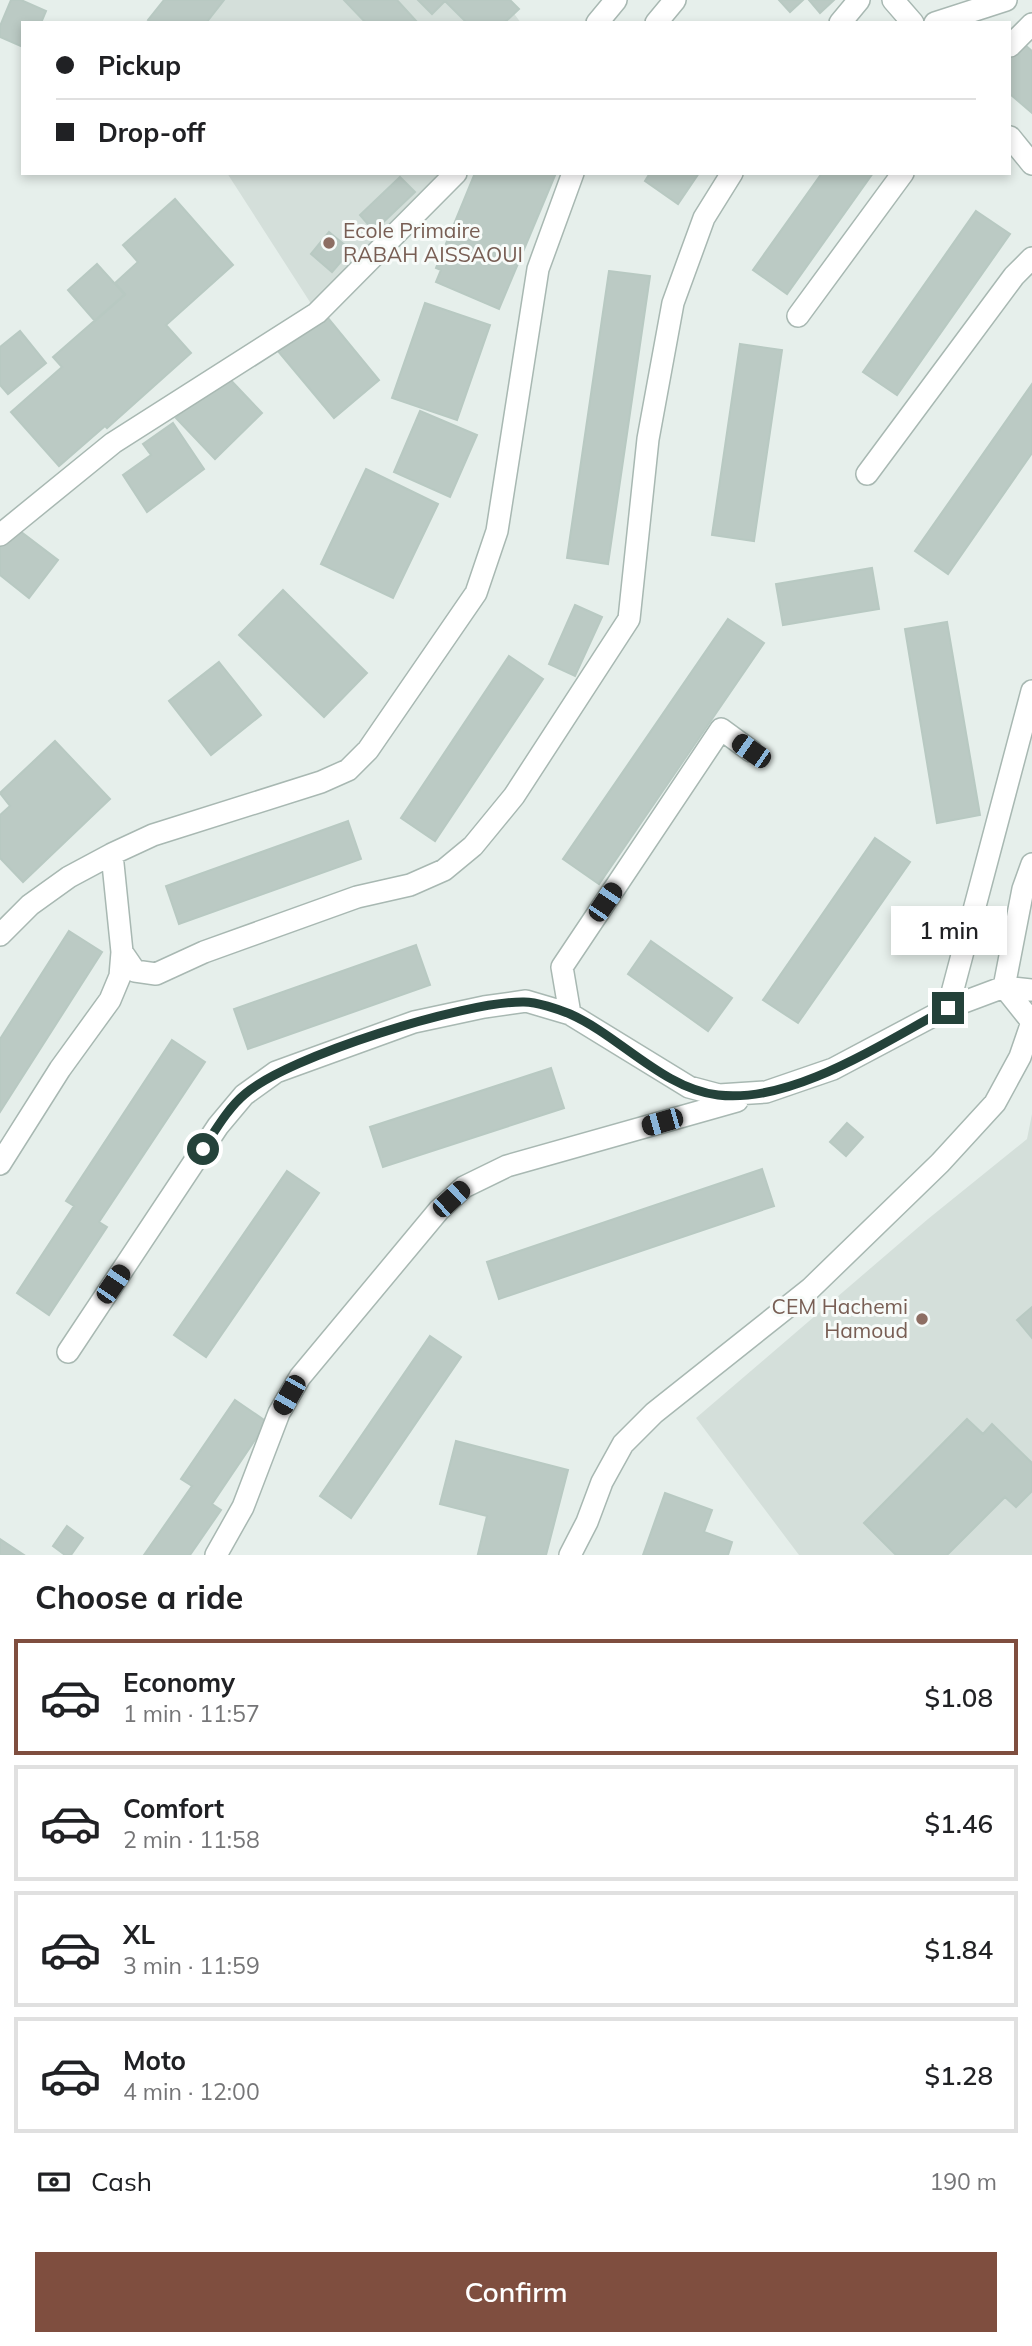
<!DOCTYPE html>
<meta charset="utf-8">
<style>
body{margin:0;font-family:Mulish,sans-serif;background:#f6f6f6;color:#202124;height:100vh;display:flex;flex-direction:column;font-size:26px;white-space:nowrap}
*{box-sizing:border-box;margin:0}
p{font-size:23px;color:#757577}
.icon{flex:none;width:38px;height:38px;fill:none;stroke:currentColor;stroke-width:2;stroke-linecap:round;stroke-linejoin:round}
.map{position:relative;height:1555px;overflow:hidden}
.details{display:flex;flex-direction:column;background:#fff;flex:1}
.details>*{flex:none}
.hud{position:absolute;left:21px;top:21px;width:990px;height:154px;border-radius:0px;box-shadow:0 4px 10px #0003;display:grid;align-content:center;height:154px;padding:0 35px;background:#fff}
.end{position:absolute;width:32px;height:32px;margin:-16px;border:9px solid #24423a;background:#fff;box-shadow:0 0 0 4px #fff}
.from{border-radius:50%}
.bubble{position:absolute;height:49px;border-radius:0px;background:#fff;box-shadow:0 4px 10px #0003;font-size:23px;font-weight:600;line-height:49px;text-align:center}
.car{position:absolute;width:21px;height:42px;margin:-21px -10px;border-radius:9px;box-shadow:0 0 5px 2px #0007;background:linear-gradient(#222 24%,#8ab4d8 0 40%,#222 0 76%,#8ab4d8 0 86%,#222 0)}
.hud b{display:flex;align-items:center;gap:24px;height:66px;font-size:26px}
.hud b+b{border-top:2px solid #e0e0e0}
.hud i{width:18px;height:18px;background:#202124}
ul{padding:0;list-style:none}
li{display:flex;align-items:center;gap:21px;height:116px;margin:0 14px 10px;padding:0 21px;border:4px solid #e0e0e0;border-radius:0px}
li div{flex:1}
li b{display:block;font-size:26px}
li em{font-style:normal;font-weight:600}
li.active{border-color:#7f4e3f}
li>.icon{width:63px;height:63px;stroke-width:1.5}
h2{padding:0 35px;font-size:32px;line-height:84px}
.pay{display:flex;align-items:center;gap:18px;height:77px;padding:0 35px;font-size:26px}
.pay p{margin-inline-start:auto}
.cta{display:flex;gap:14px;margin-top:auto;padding:14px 35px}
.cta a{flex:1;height:80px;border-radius:0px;background:#7f4e3f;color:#fff;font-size:28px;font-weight:600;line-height:80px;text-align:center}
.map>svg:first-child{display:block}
.built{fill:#d4dfda}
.building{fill:#bbcac4;stroke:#b8c9c2;stroke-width:2}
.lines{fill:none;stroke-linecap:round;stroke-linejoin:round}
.minor-casing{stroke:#a8b8b2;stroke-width:24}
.minor{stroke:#fff;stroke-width:21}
.route{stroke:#24423a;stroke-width:9}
.education-dot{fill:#8d6e63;stroke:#f7fbf9;stroke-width:2.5}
.labels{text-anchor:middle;stroke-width:6;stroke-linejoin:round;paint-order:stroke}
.education-label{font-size:21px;fill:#785e54;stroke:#f7fbf9;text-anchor:start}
</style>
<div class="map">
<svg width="1032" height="1555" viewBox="0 0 1032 1555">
<rect width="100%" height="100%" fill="#e6efeb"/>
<!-- built -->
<path class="built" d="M193 0H504L521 23H174Z
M227 173H456L317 313Z
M1032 1114V1555H799L696 1418 928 1219 1027 1139Z"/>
<!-- building -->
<path class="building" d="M11 0H21L46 11 41 23H23V47L0 37V26Z
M164 0H224L206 23H152L148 20Z
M344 0H397L418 23H366Z
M418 0H510L519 9 504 23H467L445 1 432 14Z
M779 0H803L790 12Z
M809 0H834L820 13Z
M1016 37 1032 51V113L1010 94V45Z
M475 173H556L499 309 436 282 441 270 436 268Z
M650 173H699L678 204 645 181Z
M822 173H873L787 294 753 270Z
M400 177 415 192 374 231 360 215Z
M175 199 233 265 166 325 191 353 107 428 105 426 59 466 11 412 62 367 53 357 125 294 115 283 138 262 123 245Z
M976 211 1010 234 897 395 863 372Z
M329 232 351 250 332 272 311 254Z
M97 264 125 295 95 321 68 290Z
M609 271 650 276 608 564 567 558Z
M425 303 490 325 457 420 392 398Z
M323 312 379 380 334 418 278 351Z
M20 331 46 363 8 394 0 385V347Z
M740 344 782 350 754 541 712 535Z
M223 372 262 413 215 459 176 418Z
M1032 384V453L948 574 915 551Z
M420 411 477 435 450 497 394 472Z
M173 423 204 469 147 512 123 475 151 455 143 444Z
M366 469 438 504 393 598 321 564Z
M16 528 58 560 29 598 0 575V533Z
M872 568 879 609 783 625 776 584Z
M283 590 367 673 324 717 239 635Z
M575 605 602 617 575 676 549 664Z
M728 619 764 643 599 884 563 859Z
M947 622 980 815 937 823 905 629Z
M509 656 543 679 435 841 401 818Z
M219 662 261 715 211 755 169 701Z
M55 741 110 799 23 882 0 858V815L10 806 0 793Z
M348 821 361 859 179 924 166 886Z
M875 838 910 862 798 1023 763 1000Z
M69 931 102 952 0 1112V1039Z
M651 941 732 998 708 1031 628 974Z
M416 945 430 985 248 1049 234 1009Z
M172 1040 205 1062 99 1222 107 1227 49 1315 17 1293 74 1206 66 1201Z
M551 1068 564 1108 383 1167 370 1127Z
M847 1123 863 1137 846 1156 830 1142Z
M762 1169 774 1206 499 1299 487 1262Z
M287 1171 319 1193 206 1357 174 1335Z
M1032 1307V1338L1017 1320Z
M430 1336 461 1357 351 1518 320 1496Z
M235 1400 267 1422 212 1504 221 1510 190 1555H144L192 1486 181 1479Z
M967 1419 983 1434 992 1424 1032 1463V1491L1016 1507 1005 1497 947 1555H896L864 1523Z
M456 1441 568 1470 546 1555 478 1554 487 1516 440 1504Z
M665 1493 712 1510 704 1532 732 1542 728 1555H643Z
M67 1526 83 1538 71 1555H65L53 1546Z
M0 1539 24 1555H0Z"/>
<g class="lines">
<defs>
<path id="minor" d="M893 0 913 23
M597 23 616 0
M656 23 675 0
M840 23 859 0
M935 23 1006 0
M1010 46 1032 24
M1010 137 1032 164
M798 316 903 173
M867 474 1014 276 1032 258
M0 535 113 443 317 313 456 173
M0 935 30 905 69 877 112 854 153 835 321 782 348 770 368 750 476 593 497 531 538 269 573 173
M122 952 135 971 156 974 204 952 357 897 410 885 444 870 473 846 514 796 629 619 648 439 673 303 704 218 732 173
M948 1008 1032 691
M570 1014 562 967 721 729 751 751
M0 1164 60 1069 110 1000 120 976 122 952 112 854
M68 1352 218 1126 244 1095 276 1072 414 1022 484 1007 526 1001 570 1014 689 1087 719 1095 766 1092 833 1069 948 1008 1004 987 1032 990
M216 1555 243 1507 279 1413 300 1377 439 1210 464 1187 507 1166 737 1101
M570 1555 587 1522 602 1482 623 1444 654 1413 810 1289 940 1163 995 1103 1020 1057 1032 1022 1004 987 1023 889 1032 864"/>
</defs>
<!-- minor casing -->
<use href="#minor" class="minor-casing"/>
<!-- minor -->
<use href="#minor" class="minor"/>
</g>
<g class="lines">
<!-- route -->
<path class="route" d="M203 1149C215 1131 228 1108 245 1094 289 1056 465 1001 524 1002 537 1002 558 1009 570 1014 620 1036 662 1088 718 1095 793 1104 884 1042 948 1008"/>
</g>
<!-- markers -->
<g class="education-dot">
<circle cx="329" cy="243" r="7"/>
<circle cx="922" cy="1319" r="7"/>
</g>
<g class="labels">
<!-- education labels -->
<g class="education-label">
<text x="343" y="238">Ecole Primaire<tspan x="343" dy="24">RABAH AISSAOUI</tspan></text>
<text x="908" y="1314" text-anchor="end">CEM Hachemi<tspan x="908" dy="24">Hamoud</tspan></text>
</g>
</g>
</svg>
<i class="end from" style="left:203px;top:1149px"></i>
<i class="end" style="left:948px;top:1008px"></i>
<div class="bubble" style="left:891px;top:906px;width:116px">1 min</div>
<i class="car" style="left:751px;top:751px;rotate:305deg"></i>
<i class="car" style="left:605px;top:902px;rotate:34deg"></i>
<i class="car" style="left:662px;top:1122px;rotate:254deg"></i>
<i class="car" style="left:451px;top:1199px;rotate:47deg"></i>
<i class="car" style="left:113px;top:1284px;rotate:34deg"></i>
<i class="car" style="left:289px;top:1395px;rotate:210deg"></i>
<div class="hud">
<b><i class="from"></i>Pickup</b>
<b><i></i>Drop-off</b>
</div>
</div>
<section class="details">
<h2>Choose a ride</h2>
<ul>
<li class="active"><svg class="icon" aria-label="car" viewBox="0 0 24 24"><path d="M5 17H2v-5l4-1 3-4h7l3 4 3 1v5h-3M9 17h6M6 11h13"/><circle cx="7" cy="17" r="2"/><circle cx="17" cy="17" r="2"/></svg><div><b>Economy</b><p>1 min · 11:57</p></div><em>$1.08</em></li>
<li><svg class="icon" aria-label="car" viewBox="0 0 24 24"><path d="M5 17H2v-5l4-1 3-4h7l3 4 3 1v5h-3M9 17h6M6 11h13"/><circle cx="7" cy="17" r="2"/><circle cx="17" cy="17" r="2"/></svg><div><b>Comfort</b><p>2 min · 11:58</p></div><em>$1.46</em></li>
<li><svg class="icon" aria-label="car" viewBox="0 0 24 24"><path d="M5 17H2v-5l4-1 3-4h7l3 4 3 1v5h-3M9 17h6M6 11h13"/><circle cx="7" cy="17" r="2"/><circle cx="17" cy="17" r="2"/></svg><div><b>XL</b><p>3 min · 11:59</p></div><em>$1.84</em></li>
<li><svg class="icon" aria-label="car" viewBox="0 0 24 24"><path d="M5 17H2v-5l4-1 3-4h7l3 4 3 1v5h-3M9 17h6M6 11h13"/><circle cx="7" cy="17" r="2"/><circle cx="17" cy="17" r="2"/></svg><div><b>Moto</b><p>4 min · 12:00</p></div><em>$1.28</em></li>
</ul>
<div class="pay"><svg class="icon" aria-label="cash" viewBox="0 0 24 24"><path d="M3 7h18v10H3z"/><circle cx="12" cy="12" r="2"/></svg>Cash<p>190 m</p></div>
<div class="cta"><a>Confirm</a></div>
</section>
